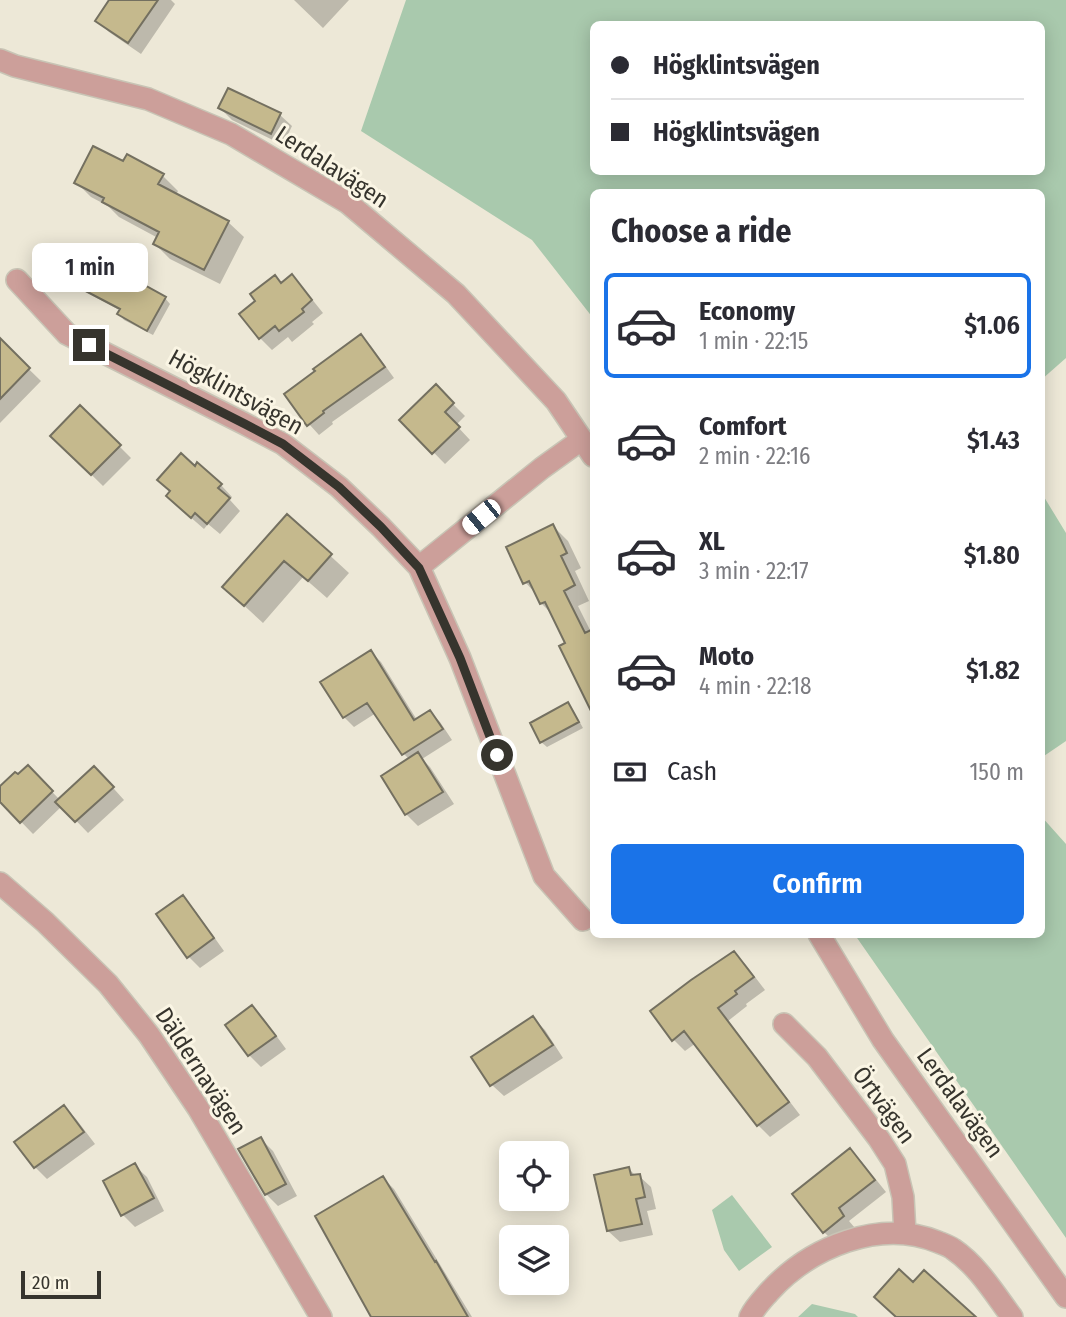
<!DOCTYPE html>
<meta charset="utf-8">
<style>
body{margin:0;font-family:"Fira Sans Condensed",sans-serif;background:#f7f7f7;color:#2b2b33;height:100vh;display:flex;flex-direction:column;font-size:26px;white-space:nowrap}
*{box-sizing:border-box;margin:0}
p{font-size:23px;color:#7c7c81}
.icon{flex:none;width:38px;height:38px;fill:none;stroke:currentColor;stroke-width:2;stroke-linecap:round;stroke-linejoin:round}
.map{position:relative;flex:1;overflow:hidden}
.panel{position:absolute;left:590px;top:189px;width:455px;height:749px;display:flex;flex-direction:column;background:#fff;border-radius:10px;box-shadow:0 4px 18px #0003}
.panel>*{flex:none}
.banner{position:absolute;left:590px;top:21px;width:455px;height:154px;border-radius:10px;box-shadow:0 4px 18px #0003;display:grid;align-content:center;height:154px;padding:0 21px;background:#fff}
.fabs{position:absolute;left:499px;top:1141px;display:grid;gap:14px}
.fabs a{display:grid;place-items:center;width:70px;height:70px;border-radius:10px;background:#fff;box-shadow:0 4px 18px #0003;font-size:35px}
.scale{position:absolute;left:21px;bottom:18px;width:80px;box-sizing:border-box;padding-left:7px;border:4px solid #36342d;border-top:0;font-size:19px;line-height:24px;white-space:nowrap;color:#36342d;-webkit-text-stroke:5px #faf5e4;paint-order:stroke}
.end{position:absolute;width:32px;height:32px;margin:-16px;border:9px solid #36342d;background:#fff;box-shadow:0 0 0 4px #fff}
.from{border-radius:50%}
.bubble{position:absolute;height:49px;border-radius:10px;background:#fff;box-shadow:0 4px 18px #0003;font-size:23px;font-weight:600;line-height:49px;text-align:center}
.car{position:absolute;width:21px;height:42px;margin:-21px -10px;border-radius:9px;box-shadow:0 0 5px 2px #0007;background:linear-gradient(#fff 24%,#345 0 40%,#fff 0 76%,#345 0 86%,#fff 0)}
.banner b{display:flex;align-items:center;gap:24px;height:66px;font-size:26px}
.banner b+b{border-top:2px solid #e1e1e2}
.banner i{width:18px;height:18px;background:#2b2b33}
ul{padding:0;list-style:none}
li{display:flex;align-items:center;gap:21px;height:105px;margin:0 14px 10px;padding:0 7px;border:4px solid transparent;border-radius:10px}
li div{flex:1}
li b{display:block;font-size:26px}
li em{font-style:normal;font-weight:600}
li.current{border-color:#1a73e8}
li>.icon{width:63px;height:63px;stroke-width:1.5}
h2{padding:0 21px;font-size:32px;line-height:84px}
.pay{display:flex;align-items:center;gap:18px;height:77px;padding:0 21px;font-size:26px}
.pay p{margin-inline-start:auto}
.button{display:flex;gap:14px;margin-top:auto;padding:14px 21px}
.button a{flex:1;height:80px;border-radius:10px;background:#1a73e8;color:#fff;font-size:28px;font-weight:600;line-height:80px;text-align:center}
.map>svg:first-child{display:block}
.green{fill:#a9c9ad;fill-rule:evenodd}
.shadow{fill:#0003}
.building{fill:#c5b98d;stroke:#747060;stroke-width:2}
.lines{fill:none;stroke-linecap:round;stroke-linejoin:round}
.street-casing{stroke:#c8c4b5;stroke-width:24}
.street{stroke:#cc9f9a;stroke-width:21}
.route{stroke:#36342d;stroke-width:9}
.labels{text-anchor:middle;stroke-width:6;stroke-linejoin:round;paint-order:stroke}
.street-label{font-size:24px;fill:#36342d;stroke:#faf5e4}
</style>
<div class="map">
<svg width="1066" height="1317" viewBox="0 0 1066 1317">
<rect width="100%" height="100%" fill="#ede8d7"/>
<!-- green -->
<path class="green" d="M406 0H1066V358L1041 380V192H593V318L532 240 361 131ZM593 24H1041V172H593Z
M1041 492 1066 533V741L1041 758Z
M1041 816 1066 844V1238L855 935 1041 934Z
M732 1195 772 1247 739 1271 724 1250 712 1210Z
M812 1304 855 1314 858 1317H798Z"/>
<!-- shadow -->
<path class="shadow" d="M111 0H171L175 4 141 54 109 32 97 21Z
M294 0H349L323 28Z
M220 108 280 115 292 126 283 145 232 120Z
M124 164 163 176 178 191 176 195 228 222 244 237 220 284 170 259 155 244 158 238 119 217 108 206 91 197 76 182Z
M292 277 303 288 323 313 312 322 314 324 292 342 288 337 272 350 260 338 282 284Z
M78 286 165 298 170 304 153 335 124 320 119 314 121 311 84 291Z
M361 336 371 346 394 378 332 422 333 424 319 435 309 424Z
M0 341 41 381 0 423Z
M436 387 465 416 456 425 470 440 445 464 402 420Z
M80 407 131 458 103 486 52 436Z
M221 485 232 497 230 500 240 511 220 534 208 524 204 529 180 508 172 492Z
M287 516 349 573 327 598 303 577 263 623 224 587Z
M553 526 568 541 581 568 575 571 589 601 578 606 591 632 593 631V709L568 644 554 616 541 603 537 595 525 582Z
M371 652 381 662 417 720 430 712 440 722 452 740 422 759 430 767 454 804 418 826 406 814 383 777 410 760 404 754 376 713 354 727 344 717Z
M568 704 573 710 583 728 547 747 541 742Z
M28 767 60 800 106 780 124 800 88 833 62 806 33 834 1 801 18 777Z
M182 897 194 909 224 951 200 968 188 956Z
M734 953 746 965 765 990 746 1004 747 1006 728 1021 800 1115 770 1137 758 1125 696 1043 685 1051 674 1040Z
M252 1007 264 1019 286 1049 261 1067 249 1055Z
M533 1018 545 1030 563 1058 504 1096 492 1085Z
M64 1107 76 1119 95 1144 47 1179 35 1167 17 1142Z
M261 1139 273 1151 297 1196 278 1206 266 1194Z
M850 1150 862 1162 886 1192 849 1221 855 1228 836 1244 824 1232Z
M135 1166 147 1177 164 1211 135 1227 123 1215Z
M629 1169 636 1176H639L651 1187 656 1209 647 1211 653 1235 620 1242 608 1231Z
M383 1178 394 1189 472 1317H374Z"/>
<!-- building -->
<path class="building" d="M109 0H158L128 43 95 21Z
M228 88 281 113 271 134 218 108Z
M93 146 123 161 127 154 164 174 158 184 229 221 204 270 153 244 159 232 102 202 104 198 74 183Z
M92 256 166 297 147 331 117 314 120 309 76 286Z
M292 274 312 300 302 309 304 312 279 331 275 326 259 339 239 314 255 301 250 294 275 275 281 283Z
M361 334 385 367 323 411 324 413 307 426 284 394 315 371 313 369Z
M0 338 30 368 0 399Z
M436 384 454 403 445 412 460 427 432 454 399 420Z
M80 405 121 445 91 475 50 436Z
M181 453 195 466 197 462 222 484 218 488 230 498 207 524 195 513 191 518 166 496 170 491 157 480Z
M287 514 332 554 308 581 284 561 244 606 222 587Z
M553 524 567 553 561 556 575 585 564 591 585 633 593 629V715L559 646 565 643 545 602 540 604 529 581 523 584 506 547Z
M371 650 414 720 430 710 443 729 402 755 367 703 343 718 320 682Z
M568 702 579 722 540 743 530 723Z
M418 752 443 792 405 815 381 776Z
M28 765 53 791 20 823 0 802V786L15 772 18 774Z
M94 766 114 787 75 822 55 802Z
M183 895 214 938 187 958 156 914Z
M734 951 754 977 735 991 737 994 718 1008 789 1102 757 1126 684 1031 672 1041 650 1011 691 980Z
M252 1005 276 1036 248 1056 225 1025Z
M533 1016 553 1045 490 1086 471 1057Z
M64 1105 84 1132 34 1168 14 1142Z
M261 1137 286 1184 265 1195 238 1149Z
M850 1148 875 1180 839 1208 844 1216 823 1233 792 1194Z
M135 1163 154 1198 121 1216 103 1181Z
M629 1167 631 1175 640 1174 645 1197 636 1199 642 1224 607 1231 594 1175Z
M383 1176 435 1262 436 1261 468 1317H371L315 1216Z
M899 1269 913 1282 924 1270 976 1317H896L874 1297Z"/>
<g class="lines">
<defs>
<path id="street" d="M0 60 15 66 148 99 231 134 348 203 456 294 556 401 593 456
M17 280 67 334 245 424 283 444 339 487 381 527 419 567 460 658 544 876 583 920
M419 567 542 468 581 440
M0 883 45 922 108 984 149 1035 198 1108 321 1317
M819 934 883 1040 1066 1297
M784 1024 817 1057 879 1139 895 1164 903 1197 905 1234
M750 1317C755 1307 762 1300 769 1292 810 1247 880 1218 938 1242 943 1244 949 1246 953 1249 978 1266 994 1293 1012 1317"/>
</defs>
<!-- street casing -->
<use href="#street" class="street-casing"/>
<!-- street -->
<use href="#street" class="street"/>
</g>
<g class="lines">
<!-- route -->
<path class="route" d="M89 345 245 424 283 444 339 487 381 527 419 568 460 658 497 755"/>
</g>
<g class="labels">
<!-- street labels -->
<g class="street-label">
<text transform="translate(332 167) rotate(33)" y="8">Lerdalavägen</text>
<text transform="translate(236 392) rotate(29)" y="8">Högklintsvägen</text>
<text transform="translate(201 1071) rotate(57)" y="8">Däldernavägen</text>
<text transform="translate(960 1103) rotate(54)" y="8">Lerdalavägen</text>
<text transform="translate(884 1105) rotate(54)" y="8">Örtvägen</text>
</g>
</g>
</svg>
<div class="fabs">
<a><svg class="icon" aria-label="locate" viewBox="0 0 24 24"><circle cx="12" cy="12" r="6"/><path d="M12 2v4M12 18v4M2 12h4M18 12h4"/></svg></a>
<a><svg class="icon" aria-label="layers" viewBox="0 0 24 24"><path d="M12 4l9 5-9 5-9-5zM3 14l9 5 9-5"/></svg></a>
</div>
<div class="scale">20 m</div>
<i class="end from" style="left:497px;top:755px"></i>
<i class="end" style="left:89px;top:345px"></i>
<div class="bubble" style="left:32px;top:243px;width:116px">1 min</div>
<i class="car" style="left:481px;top:517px;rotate:231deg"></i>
<div class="banner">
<b><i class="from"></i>Högklintsvägen</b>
<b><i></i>Högklintsvägen</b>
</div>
<section class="panel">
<h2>Choose a ride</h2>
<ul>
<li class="current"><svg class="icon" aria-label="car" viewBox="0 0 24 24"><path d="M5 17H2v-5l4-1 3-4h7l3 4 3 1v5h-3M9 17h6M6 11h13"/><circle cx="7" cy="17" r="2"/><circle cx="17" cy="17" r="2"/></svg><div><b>Economy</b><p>1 min · 22:15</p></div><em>$1.06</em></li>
<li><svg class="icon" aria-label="car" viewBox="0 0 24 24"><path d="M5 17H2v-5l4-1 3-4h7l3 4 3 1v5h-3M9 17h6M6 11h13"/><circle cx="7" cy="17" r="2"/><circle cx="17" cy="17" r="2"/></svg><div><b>Comfort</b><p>2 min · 22:16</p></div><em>$1.43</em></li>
<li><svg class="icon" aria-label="car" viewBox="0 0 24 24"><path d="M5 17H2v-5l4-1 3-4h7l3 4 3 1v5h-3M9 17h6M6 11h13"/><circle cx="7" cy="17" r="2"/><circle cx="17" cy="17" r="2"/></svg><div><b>XL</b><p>3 min · 22:17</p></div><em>$1.80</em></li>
<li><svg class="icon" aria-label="car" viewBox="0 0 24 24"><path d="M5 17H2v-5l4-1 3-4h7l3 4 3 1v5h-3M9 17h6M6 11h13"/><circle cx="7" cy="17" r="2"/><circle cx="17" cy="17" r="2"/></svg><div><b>Moto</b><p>4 min · 22:18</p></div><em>$1.82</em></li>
</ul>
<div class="pay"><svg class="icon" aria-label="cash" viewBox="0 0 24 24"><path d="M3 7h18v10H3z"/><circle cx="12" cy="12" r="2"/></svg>Cash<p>150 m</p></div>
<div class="button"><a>Confirm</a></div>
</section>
</div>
